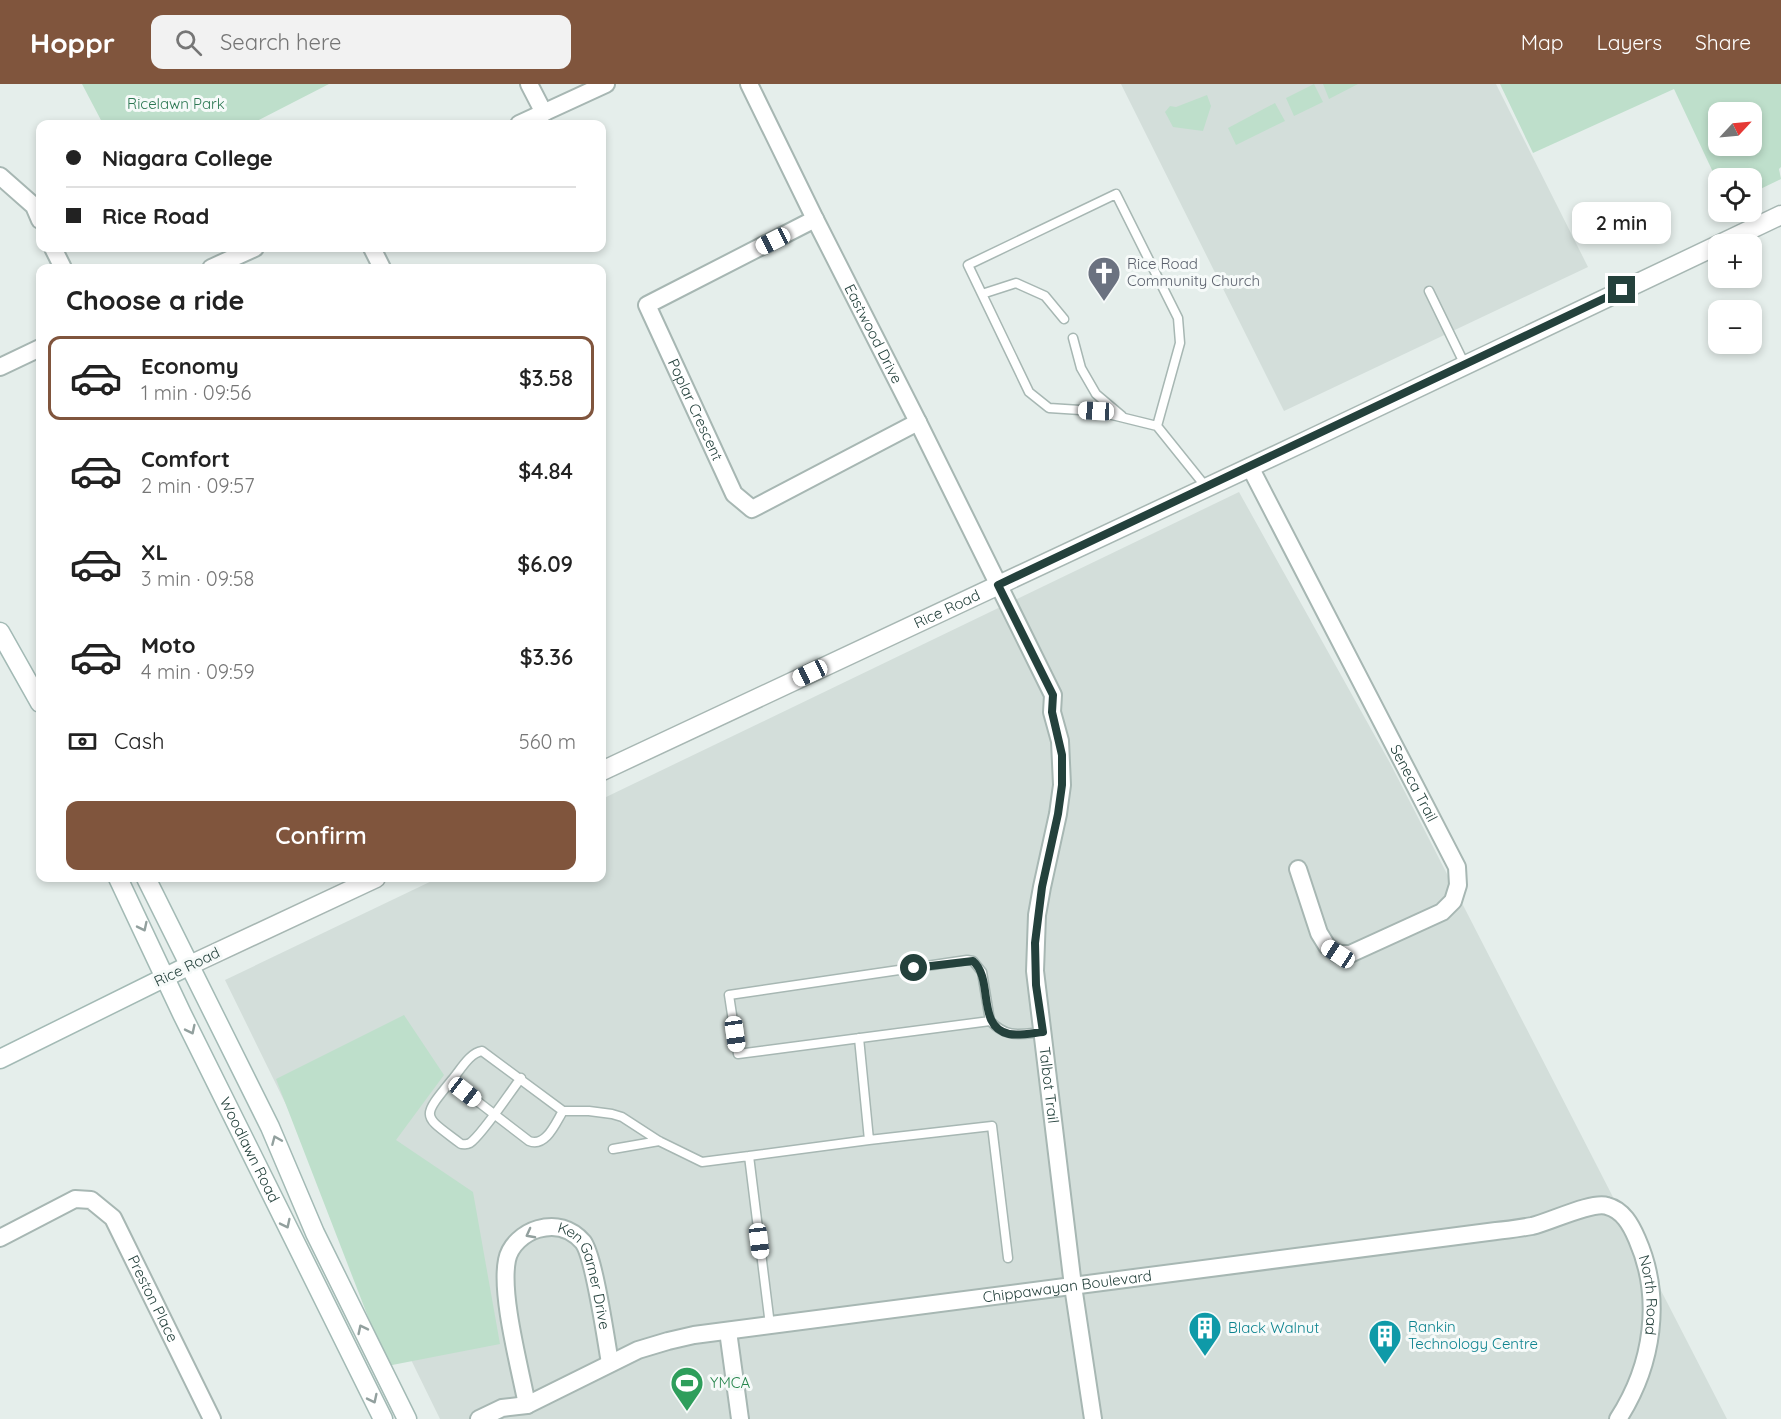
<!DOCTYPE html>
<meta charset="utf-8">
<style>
body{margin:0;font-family:Quicksand,sans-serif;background:#f2f2f2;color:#222;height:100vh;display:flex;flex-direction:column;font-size:22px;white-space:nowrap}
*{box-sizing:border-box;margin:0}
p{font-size:20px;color:#767676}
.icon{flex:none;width:33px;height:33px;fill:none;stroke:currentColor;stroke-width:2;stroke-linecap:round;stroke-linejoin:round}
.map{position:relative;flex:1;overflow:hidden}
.drawer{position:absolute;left:36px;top:180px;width:570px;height:618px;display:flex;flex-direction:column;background:#fff;border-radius:12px;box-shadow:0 3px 9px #0003}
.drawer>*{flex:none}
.top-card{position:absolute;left:36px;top:36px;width:570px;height:132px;border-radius:12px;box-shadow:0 3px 9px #0003;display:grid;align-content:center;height:132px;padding:0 30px;background:#fff}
.needle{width:39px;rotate:64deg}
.controls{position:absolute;left:1708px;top:18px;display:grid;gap:12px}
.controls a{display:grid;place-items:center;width:54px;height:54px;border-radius:12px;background:#fff;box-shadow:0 3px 9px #0003;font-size:30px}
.end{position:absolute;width:27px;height:27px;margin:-14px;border:8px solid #24413c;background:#fff;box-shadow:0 0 0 3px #fff}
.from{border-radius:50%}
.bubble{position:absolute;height:42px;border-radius:12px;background:#fff;box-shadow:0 3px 9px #0003;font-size:20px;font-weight:600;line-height:42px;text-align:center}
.car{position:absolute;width:18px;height:36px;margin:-18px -9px;border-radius:8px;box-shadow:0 0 4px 2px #0007;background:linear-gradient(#fff 24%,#345 0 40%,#fff 0 76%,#345 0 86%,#fff 0)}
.top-card b{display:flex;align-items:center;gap:21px;height:57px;font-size:22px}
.top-card b+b{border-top:2px solid #e0e0e0}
.top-card i{width:15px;height:15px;background:#222}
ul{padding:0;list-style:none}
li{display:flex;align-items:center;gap:18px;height:84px;margin:0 12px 9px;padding:0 18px;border:3px solid transparent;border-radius:12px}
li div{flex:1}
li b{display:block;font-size:22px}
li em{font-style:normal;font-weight:600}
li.selected{border-color:#80553d}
li>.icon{width:54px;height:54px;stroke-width:1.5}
h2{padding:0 30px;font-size:27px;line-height:72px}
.pay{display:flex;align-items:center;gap:15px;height:66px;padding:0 30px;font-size:22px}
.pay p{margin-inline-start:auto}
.button{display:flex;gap:12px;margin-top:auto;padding:12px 30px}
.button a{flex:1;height:69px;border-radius:12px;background:#80553d;color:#fff;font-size:24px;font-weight:600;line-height:69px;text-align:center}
header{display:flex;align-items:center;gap:36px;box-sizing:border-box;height:84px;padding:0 30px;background:#80553d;color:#fff}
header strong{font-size:28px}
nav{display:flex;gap:33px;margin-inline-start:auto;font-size:21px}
.search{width:420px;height:54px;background:#f2f2f2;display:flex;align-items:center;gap:15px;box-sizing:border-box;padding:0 21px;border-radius:12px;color:#767676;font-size:22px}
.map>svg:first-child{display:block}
.built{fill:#d3deda}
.green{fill:#bedfcb;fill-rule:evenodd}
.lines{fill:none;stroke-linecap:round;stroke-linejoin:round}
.service-casing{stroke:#a7b7b3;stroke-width:11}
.minor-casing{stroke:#a7b7b3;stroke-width:20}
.tertiary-casing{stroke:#a7b7b3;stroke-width:21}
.secondary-casing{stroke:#a3bab5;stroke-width:21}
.service{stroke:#fff;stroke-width:8}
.minor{stroke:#fff;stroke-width:16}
.tertiary{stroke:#fff;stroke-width:18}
.secondary{stroke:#fff;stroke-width:18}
.oneway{stroke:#92a09e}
.route{stroke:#24413c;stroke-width:8}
.labels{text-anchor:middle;stroke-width:6;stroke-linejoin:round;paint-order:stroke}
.park-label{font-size:15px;fill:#2d7853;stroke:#f6faf9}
.worship-label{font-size:15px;fill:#5b616d;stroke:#f6faf9;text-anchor:start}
.street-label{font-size:15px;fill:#24413c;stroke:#f6faf9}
.culture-label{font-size:15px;fill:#0d838f;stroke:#f6faf9;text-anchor:start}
.leisure-label{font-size:15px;fill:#27864d;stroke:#f6faf9;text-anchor:start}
</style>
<header>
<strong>Hoppr</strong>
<div class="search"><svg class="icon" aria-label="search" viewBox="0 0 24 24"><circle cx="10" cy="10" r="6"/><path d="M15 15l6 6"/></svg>Search here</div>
<nav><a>Map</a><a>Layers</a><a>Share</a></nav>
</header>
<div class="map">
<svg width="1781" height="1335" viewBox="0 0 1781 1335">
<rect width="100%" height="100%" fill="#e5eeeb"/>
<!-- built -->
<path class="built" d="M1121 0H1496L1588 183 1284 327Z
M1239 408 1390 679 1727 1335H440L225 896 438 794H602V715Z"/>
<!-- green -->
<path class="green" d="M82 0H329L251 40H103Z
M1314 0 1323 18 1294 32 1286 14Z
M1323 0H1358L1329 15Z
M1500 0H1781V83L1779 85 1781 95 1752 109V94H1719V101L1674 5 1533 69ZM1719 28H1752V62H1719Z
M1207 11 1211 22 1203 47 1173 43 1165 28 1170 22 1176 23Z
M1275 19 1285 37 1236 61 1228 44Z
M404 931 444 991 396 1056 473 1108 500 1260 387 1282 276 995Z"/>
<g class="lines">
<defs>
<path id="service" d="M1429 207 1465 281
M982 210 1016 199 1045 212 1064 235
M1073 254 1081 284 1096 310 1122 332
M1157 342 1096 327 1049 324 1029 308 968 181 1116 110 1178 234 1180 259 1157 342 1206 403
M990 937 982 888 973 877 967 876 729 911 738 970 990 937C1008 955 1020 950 1043 948
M859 954 869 1056 992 1042 1008 1174
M451 997C420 1035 423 1031 461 1060 466 1060 466 1061 470 1059 482 1051 510 1008 521 994
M563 1027C556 1038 546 1064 529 1057L451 997C460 987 469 969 482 967L563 1027H589L612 1030 622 1033 659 1057 702 1078 749 1072
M613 1065 659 1057
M770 1241 749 1072 869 1056"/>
<g id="minor">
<path d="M529 0 544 29"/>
<path id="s1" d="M749 0 815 135 918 338 1053 611 1052 628 1060 657 1062 701 1058 730 1042 803 1037 831 1035 887 1073 1202 1093 1335"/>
<path d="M519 40 606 0"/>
<path d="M0 92 34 122 40 136"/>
<path id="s2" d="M815 135 647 221 734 410 752 425 918 338"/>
<path d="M53 164 63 184"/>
<path d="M372 164 382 184"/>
<path d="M211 184 255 164"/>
<path d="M0 283 40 264"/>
<path id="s3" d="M1250 383 1457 783 1458 801 1453 817 1442 828 1350 870H1338L1327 862 1319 849 1298 785"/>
<path id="s4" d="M0 1154 75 1115 91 1116 113 1134 212 1335"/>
<path d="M728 1247 740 1335"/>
<path id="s5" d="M527 1321C520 1284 500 1211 507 1176 510 1161 524 1149 538 1145 555 1140 571 1144 583 1158 594 1172 606 1256 610 1279"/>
<path id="s6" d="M479 1335 502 1324 527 1321 638 1266 668 1257 694 1251 1496 1147C1508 1146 1520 1144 1532 1142 1550 1138 1592 1117 1607 1122 1623 1126 1631 1141 1637 1155 1663 1214 1653 1281 1618 1335"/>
</g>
<g id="tertiary">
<path id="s7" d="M602 687 1308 356 1781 131"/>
<path d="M190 881 376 794"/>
</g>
<g id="secondary">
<path d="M0 548 40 619"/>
<path id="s8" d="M118 794 182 930 383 1335"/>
<path d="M146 794 270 1043 315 1149 407 1335"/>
<path d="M0 975 190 881"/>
</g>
</defs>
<!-- service casing -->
<use href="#service" class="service-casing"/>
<!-- minor casing -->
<use href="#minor" class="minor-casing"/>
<!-- tertiary casing -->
<use href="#tertiary" class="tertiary-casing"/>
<!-- secondary casing -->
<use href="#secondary" class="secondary-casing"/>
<!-- service -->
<use href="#service" class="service"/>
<!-- minor -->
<use href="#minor" class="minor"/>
<!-- tertiary -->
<use href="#tertiary" class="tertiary"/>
<!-- secondary -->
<use href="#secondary" class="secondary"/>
</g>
<!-- one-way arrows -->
<defs><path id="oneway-chevron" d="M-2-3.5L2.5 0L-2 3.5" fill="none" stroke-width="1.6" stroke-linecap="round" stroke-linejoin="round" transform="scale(1.5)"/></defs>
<g class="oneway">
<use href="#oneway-chevron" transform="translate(143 843) rotate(64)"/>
<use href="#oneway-chevron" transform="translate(191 946) rotate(64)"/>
<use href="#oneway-chevron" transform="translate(276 1056) rotate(-113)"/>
<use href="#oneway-chevron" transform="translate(286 1140) rotate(64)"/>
<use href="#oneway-chevron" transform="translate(530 1150) rotate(152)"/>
<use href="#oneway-chevron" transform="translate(362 1245) rotate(-116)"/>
<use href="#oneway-chevron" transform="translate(373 1315) rotate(64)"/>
</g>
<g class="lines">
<!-- route -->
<path class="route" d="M914 884 973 877C994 895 976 943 1009 950 1019 952 1033 949 1043 948L1036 901 1035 859 1042 803 1058 730 1062 701V671L1052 628 1053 611 998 501 1622 206"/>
</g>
<!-- icons -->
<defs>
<symbol id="church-pin" viewBox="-11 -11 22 30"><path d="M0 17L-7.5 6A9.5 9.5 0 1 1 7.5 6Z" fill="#6b7280" stroke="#f6faf9"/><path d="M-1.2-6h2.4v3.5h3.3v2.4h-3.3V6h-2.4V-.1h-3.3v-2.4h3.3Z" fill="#fff"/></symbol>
<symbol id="building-pin" viewBox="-11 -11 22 30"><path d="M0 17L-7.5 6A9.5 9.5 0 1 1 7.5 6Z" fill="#0f9aa8" stroke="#f6faf9"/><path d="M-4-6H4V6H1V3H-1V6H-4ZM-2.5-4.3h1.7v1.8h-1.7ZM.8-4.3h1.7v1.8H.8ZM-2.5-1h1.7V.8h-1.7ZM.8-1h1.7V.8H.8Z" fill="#fff"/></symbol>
<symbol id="stadium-pin" viewBox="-11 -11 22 30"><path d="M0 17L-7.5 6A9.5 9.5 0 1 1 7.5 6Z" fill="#2e9e5b" stroke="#f6faf9"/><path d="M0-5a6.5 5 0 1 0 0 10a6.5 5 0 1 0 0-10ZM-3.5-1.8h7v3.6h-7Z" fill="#fff"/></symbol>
</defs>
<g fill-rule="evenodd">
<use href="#church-pin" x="1085" y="170" width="38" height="52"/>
<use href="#building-pin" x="1186" y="1225" width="38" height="52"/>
<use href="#building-pin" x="1366" y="1233" width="38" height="52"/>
<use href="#stadium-pin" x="668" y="1280" width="38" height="52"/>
</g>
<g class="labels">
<!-- park labels -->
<g class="park-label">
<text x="176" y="25">Ricelawn Park</text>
</g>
<!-- worship labels -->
<g class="worship-label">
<text x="1127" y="185">Rice Road<tspan x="1127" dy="17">Community Church</tspan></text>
</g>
<!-- street labels -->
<g class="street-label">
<text dy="5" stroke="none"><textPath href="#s1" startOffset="279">Eastwood Drive</textPath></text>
<text dy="5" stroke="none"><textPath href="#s2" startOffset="304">Poplar Crescent</textPath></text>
<text dy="5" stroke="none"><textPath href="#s7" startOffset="381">Rice Road</textPath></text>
<text dy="5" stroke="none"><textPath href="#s3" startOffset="356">Seneca Trail</textPath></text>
<text transform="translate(187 883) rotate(-26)" y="5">Rice Road</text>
<text dy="5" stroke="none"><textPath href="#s1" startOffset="1077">Talbot Trail</textPath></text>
<text dy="5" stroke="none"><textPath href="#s8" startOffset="302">Woodlawn Road</textPath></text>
<text dy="5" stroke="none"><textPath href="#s5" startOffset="273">Ken Garner Drive</textPath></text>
<text dy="5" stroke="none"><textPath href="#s6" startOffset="609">Chippawayan Boulevard</textPath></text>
<text dy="5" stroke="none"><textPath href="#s6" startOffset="1260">North Road</textPath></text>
<text dy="5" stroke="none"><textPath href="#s4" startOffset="219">Preston Place</textPath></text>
</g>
<!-- culture labels -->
<g class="culture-label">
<text x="1408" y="1248">Rankin<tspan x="1408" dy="17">Technology Centre</tspan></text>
<text x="1228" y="1249">Black Walnut</text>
</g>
<!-- leisure labels -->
<g class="leisure-label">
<text x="710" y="1304">YMCA</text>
</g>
</g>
</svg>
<div class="controls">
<a><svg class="needle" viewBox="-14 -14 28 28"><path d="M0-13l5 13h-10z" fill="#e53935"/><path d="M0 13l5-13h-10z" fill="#767676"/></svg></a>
<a><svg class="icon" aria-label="locate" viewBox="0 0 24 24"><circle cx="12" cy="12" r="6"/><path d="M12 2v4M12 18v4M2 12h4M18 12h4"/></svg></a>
<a>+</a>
<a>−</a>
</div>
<i class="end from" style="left:914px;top:884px"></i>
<i class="end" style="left:1622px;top:206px"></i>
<div class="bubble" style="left:1572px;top:118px;width:99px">2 min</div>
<i class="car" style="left:773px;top:157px;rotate:243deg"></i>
<i class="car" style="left:1096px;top:327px;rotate:273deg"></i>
<i class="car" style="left:810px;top:589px;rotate:245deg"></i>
<i class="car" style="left:1338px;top:870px;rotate:303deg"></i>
<i class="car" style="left:735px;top:950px;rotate:172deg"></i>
<i class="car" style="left:465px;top:1008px;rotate:128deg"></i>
<i class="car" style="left:759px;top:1157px;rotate:173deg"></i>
<div class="top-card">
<b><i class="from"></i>Niagara College</b>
<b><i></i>Rice Road</b>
</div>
<section class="drawer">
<h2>Choose a ride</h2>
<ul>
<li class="selected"><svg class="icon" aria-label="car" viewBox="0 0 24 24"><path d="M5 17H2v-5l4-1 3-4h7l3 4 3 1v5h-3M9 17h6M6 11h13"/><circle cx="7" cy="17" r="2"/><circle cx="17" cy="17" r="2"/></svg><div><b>Economy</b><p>1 min · 09:56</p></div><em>$3.58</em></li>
<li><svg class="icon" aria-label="car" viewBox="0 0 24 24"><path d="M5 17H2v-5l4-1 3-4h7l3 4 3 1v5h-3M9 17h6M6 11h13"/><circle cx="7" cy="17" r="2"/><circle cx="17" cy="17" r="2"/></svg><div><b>Comfort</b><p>2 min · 09:57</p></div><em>$4.84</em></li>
<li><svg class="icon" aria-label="car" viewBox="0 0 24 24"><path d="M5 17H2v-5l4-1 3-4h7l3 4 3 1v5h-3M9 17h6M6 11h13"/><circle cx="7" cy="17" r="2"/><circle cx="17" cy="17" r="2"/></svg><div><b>XL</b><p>3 min · 09:58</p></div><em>$6.09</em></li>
<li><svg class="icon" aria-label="car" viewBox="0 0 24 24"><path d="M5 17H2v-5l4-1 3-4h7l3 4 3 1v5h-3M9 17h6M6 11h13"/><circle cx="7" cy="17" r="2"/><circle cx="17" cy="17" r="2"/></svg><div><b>Moto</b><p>4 min · 09:59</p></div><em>$3.36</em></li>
</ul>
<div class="pay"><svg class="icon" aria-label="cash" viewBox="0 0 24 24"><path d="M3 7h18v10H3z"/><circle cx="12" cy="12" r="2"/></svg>Cash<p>560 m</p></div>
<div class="button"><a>Confirm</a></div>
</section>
</div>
